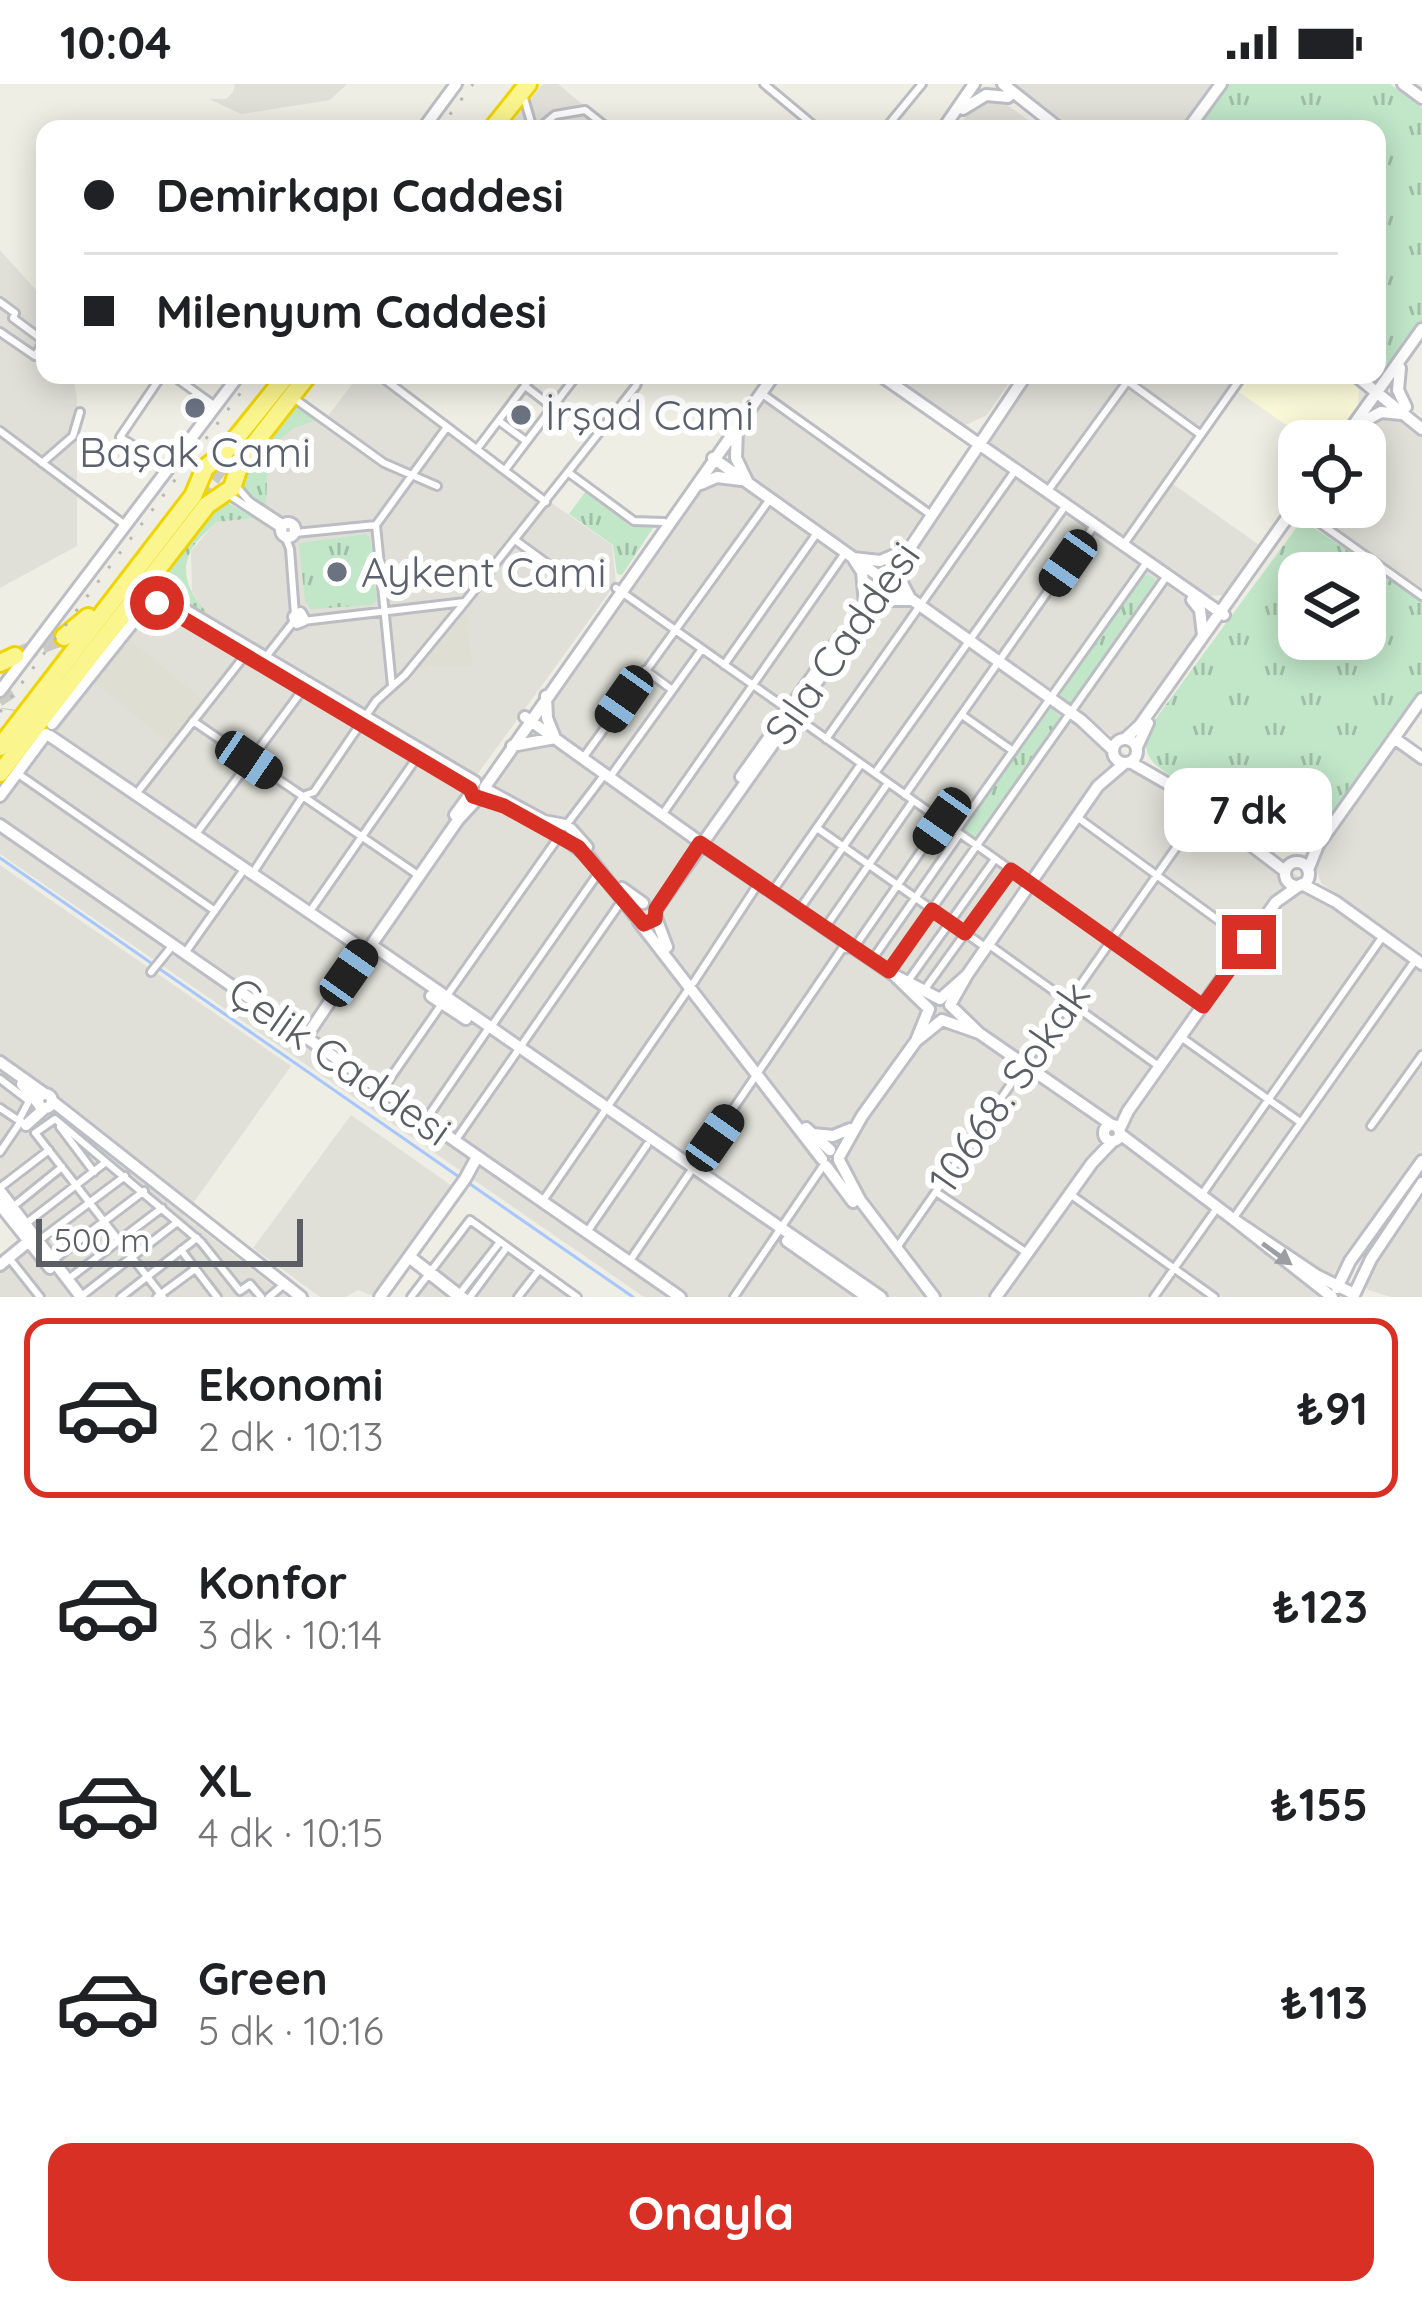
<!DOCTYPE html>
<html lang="tr">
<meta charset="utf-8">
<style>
body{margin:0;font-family:Quicksand,sans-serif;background:#f6f6f6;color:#202124;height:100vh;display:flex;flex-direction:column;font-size:45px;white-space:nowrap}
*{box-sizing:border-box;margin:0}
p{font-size:39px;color:#757577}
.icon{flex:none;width:66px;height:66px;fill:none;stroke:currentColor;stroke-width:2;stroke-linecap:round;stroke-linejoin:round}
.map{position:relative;height:1213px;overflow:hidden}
.sheet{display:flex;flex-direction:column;background:#fff;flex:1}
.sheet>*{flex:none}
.banner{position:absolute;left:36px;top:36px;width:1350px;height:264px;border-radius:24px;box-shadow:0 6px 30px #0003;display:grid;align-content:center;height:264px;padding:0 48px;background:#fff}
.fabs{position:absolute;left:1278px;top:336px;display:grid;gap:24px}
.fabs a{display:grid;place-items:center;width:108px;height:108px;border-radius:24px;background:#fff;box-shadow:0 6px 30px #0003;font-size:60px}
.scale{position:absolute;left:36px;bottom:30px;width:267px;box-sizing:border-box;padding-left:12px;border:6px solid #5c5e65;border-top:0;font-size:33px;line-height:42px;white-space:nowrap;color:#5c5e65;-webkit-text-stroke:9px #fff;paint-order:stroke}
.end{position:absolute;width:54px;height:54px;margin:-27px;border:15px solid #d93025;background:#fff;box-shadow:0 0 0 6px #fff}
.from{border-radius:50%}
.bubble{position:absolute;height:84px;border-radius:24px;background:#fff;box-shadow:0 6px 30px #0003;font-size:39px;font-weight:700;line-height:84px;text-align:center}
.car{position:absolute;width:36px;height:72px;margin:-36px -18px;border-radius:15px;box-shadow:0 0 9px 3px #0007;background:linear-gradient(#222 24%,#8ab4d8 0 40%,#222 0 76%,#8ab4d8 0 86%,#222 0)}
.banner b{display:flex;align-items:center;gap:42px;height:114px;font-size:45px}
.banner b+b{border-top:3px solid #e0e0e0}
.banner i{width:30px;height:30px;background:#202124}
ul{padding:21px 0 0;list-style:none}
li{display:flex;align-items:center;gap:36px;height:180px;margin:0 24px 18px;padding:0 24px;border:6px solid transparent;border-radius:24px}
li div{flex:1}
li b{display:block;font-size:45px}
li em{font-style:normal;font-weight:700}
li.active{border-color:#d93025}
li>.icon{width:108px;height:108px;stroke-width:1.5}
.primary-button{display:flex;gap:24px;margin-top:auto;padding:24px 48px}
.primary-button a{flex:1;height:138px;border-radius:24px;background:#d93025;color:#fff;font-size:48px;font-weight:700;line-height:138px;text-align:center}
.status{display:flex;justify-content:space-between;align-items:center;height:84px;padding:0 60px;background:#fff;direction:ltr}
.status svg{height:33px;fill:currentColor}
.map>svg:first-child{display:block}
.commercial{fill:#fdfcdb}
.industrial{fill:#e0e0d9}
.education{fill:#dfded2}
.grass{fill:url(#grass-tufts);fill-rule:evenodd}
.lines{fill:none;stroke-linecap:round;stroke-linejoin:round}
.stream{stroke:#a5c6fe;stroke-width:3}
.highway-tunnel{stroke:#cacac4;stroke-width:16;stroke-dasharray:16 8;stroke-linecap:butt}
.street-casing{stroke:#bcbdc3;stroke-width:12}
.secondary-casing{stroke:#bdbec5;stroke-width:16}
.highway-casing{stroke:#f0d303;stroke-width:22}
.street{stroke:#fff;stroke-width:6}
.secondary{stroke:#fff;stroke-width:10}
.highway{stroke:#fbf58e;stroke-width:16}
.rail{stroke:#b7b7b8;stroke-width:3;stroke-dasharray:3 15;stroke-linecap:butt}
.oneway{fill:#9d9ea3}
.route{stroke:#d93025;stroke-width:15}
.worship-dot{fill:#6b7280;stroke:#fff;stroke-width:4.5}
.labels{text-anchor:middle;stroke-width:12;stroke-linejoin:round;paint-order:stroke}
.worship-label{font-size:42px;fill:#5b616d;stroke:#fff;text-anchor:start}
.street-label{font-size:42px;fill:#5c5e65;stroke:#fff}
</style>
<div class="status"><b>10:04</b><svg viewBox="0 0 49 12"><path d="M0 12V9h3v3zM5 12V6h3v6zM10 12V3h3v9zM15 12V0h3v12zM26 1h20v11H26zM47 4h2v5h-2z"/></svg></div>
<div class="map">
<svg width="1422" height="1213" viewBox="0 0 1422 1213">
<defs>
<pattern id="grass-tufts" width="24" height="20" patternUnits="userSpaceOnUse" patternTransform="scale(3)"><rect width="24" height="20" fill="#c1e6c8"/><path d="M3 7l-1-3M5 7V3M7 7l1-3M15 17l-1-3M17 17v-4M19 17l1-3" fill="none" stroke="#a0bea6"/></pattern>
</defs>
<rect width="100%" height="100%" fill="#efeee4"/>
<!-- commercial -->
<path class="commercial" d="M1250 291H1347L1359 306 1357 329 1338 357H1309L1239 308Z"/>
<!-- industrial -->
<path class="industrial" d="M235 0H347L330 16 241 30 209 15H226L233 8Z
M543 0H558L612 45H506Z
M1010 0H1213L1182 45H1067Z
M999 15 1041 45H957L972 24 985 16Z
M0 166 45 216V291H73L77 315V462L0 504Z
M359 291H374L546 421 550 418 612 461 616 499 477 691 470 692 233 552 203 526 192 507 191 467 216 438 252 433 238 421 247 410 266 423 265 375 270 363 298 341 328 332Z
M886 291H1014L987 331 966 341 957 339Z
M1029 291H1114L1127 300 1135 291H1237L1116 465 1213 534 1123 660 892 496Z
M763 316 923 430 899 464 885 472 855 470 751 396 739 372 742 346Z
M1383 332 1395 333 1422 352V507L1310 426 1309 423H1365V357H1354L1363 343Z
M714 379 1422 880V1066L1329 1196 1322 1213H644L0 770V719L77 611 148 524 163 523 481 714Z
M1173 400 1262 463 1224 511 1204 512 1129 460Z
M1395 660 1422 679V870L1322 800 1314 780Z
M0 781 291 982 184 1132 287 1213H0V1186L40 1153 0 1102Z
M351 1031 455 1104 375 1213 358 1206 346 1213H320L253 1164Z
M1422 1108V1213H1391L1368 1206 1366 1202 1385 1163Z
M470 1131 583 1213H406Z"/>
<!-- education -->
<path class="education" d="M462 529 469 531 466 542 473 581H431L421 586 420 580Z
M125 552 204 617 169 659 90 596Z"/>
<!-- grass -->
<path class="grass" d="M1229 0H1390L1422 24V239L1394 277 1377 284V45H1197Z
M296 319 318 336 294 344 268 366 266 424 244 407 240 389Z
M586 407 629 438 655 441 622 491 617 490 613 461 569 430Z
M225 417 254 434 216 438C208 447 195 457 190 468 174 503 210 533 233 552L168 512 160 497 218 419Z
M1302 436 1422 516V608L1311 762 1273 766 1157 682C1144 670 1144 659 1149 644ZM1299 489H1365V555H1299Z
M366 450 370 454 377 516 372 521 311 525 305 517 299 459Z
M1148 491 1154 495 1156 503 1070 620 1058 609 1142 493Z
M1051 624 1062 635 975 755 963 743Z"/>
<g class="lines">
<!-- stream -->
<path class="stream" d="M0 774 462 1095
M470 1100 633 1213"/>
<!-- highway-tunnel -->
<path class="highway-tunnel" d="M197 414 230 371
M20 570 64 553
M0 604 10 619 9 626"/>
<defs>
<path id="street" d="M764 0 818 45
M524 14 533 45
M538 45 555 31 585 26 609 45
M885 45 922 0
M0 218 15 229 13 234 44 257 35 272 0 248
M162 291 120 353 166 383
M172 291 215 322
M379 291 546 418
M1119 291 1201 351
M525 302 552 323
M761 309 927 428
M295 315 384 379 437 402
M499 337 526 357
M0 347 125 441
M477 365 533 291
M42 379 73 352 80 328
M505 386 577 291
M569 389 634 437 664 438
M236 402 249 417 284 440
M1047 408 1132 291
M229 411 281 445
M1300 425 1422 512
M295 449 376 441
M285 452 290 465 295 531
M515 456 556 486
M1124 460 1243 291
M616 504 787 625
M303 537 465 518
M261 579 294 537
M724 581 817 449
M645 586 671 605
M392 602 376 441 447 343
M793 631 1201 921
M962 631 1013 667
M193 637 418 791
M826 655 1012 391
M583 674 770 415
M17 689 215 827
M875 689 1066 421
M610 693 702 565
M140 705 246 570
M905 711 1091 446
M662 731 845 469
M1077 733 1248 858
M567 740 605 690
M817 744 985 863
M199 746 304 604
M956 747 1147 478
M256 784 303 712 314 708 376 617 405 591 465 518 636 302 640 291
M772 808 861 680
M313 823 418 672
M799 826 888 699
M825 844 913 717
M988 860 1160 983
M185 869 245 784
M872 876 959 751
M889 886 1164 496
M151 888 173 861
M908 897 995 775
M694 898 758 800
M925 905 1011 786
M446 913 560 751
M491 943 599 788
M1181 953 1300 1038
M0 995 29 1017 19 1036
M382 1006 441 921
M0 1024 27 1042
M425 1037 486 948
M1371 1042 1422 971
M60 1043 94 1088
M35 1049 55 1035 201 1158 240 1207 250 1200 261 1213
M36 1050 163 1213
M455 1057 623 815
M0 1068 21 1037
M2 1102 49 1066
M936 1108 1027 1169
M1203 1109 1383 852
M1070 1110 1214 1213
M542 1118 690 903
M15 1121 62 1083
M1233 1135 1416 875
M28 1138 106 1078
M587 1148 647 1061
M41 1155 125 1092
M898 1162 1203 725
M181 1166 217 1213
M411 1171 465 1213
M9 1174 40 1213
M56 1174 144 1107
M408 1175 456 1213
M629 1178 842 865 854 864 942 737
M71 1193 162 1124
M84 1210 176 1139
M121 1213 197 1154
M157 1213 195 1185
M269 1213 281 1203
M411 1213 470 1136 577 1213
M457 1213 500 1158
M470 1213 507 1163
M518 1213 539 1186
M734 1213 823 1082
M1154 1213 1217 1124"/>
<path id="secondary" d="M1003 0 1060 45
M1403 0 1422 14
M963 25 986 11 1008 13
M423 45 456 0
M943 45 974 0
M1188 45 1221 0
M1400 284 1398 306 1406 323
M880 291 1224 531
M1355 291 1422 345
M1361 339 1381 328 1401 330
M737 346 736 374 747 397
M1342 357 1422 245
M713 374 1081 636 1113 666
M701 400 717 393 741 396
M281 446a7 7 0 1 1 14 0a7 7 0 1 1-14 0Z
M160 511 475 698
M875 516H911L902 499 901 481
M1192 516 1200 526 1203 551
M865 520 862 488 853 474 880 477 899 469
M300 529 304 536 297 539 294 533Z
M0 607 239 291
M525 633 697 756
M52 640 150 517 149 510 159 509V518L150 517
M50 652 363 865
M1126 654 1140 641 1299 417
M1394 654 1422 674
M1113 667a12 12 0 1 1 24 0a12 12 0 1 1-24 0Z
M512 662 555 654 547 634 546 612
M1137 663 1148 639
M1130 678 1177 705 1285 787
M741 693 841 552
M485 703 774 291
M485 705 544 737 565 741
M0 712 46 650
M455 731 471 709
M0 741 680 1213
M571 745 587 763
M564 754 589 773 637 834
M700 759 894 891
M1285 790a12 12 0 1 1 24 0a12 12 0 1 1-24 0Z
M1308 786 1318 761 1422 615
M1302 800 1336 818 1422 880
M622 804 643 819
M656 825 875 516 1026 291
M656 834 667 863
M639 838 822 1075
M372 860 458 736 479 713
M373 862 881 1213
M894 891 940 915 967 891 950 921 979 949 942 936 916 957 929 925Z
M967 891 1098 702 1125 679
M431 912 466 935
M979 949 1112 1041
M306 953 364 867
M0 978 45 1010
M22 1000 38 1019
M38 1017a7 7 0 1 1 14 0a7 7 0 1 1-14 0Z
M52 1017 301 1213
M1104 1049a8 8 0 1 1 16 0a8 8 0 1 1-16 0Z
M26 1041 45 1024
M806 1044 830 1066
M1119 1046 1128 1027 1276 818 1300 801
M813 1050 833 1052 850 1045
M1120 1050 1233 1135
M839 1073 862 1032 916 957
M839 1076 860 1116 934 1213
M826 1082 853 1118
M0 1107 81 1213
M0 1121 50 1184
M787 1157 867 1213
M0 1181 29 1157
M1337 1204 1350 1177 1422 1077
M380 1213 465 1095 477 1073
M996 1213 1092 1079 1113 1057
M1332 1213 1233 1135 1316 1191 1354 1210
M1353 1213 1371 1175 1422 1099"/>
<path id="highway" d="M492 45 528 0
M64 553 88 533
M0 579 15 572
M0 663 193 412 205 384 225 368 287 291
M0 689 207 421 232 404 241 377 308 291"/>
</defs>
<!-- street casing -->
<use href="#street" class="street-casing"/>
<!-- secondary casing -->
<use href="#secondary" class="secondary-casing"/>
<!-- highway casing -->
<use href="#highway" class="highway-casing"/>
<!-- street -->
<use href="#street" class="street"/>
<!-- secondary -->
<use href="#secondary" class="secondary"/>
<!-- highway -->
<use href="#highway" class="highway"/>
<!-- rail -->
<path class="rail" d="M439 45 473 0
M0 628 254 291"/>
</g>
<!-- one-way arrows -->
<defs><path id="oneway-solid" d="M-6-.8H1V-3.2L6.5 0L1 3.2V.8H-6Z" transform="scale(3)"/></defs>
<use class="oneway" href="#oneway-solid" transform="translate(1277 1170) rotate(36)"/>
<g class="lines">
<!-- route -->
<path class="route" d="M157 519 470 705 473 712 504 722 578 763 644 840 655 835 656 825 700 759 889 887 932 826 965 849 1011 786 1203 922 1249 858"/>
</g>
<!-- markers -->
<g class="worship-dot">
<circle cx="195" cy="324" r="12"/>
<circle cx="521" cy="331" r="12"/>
<circle cx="337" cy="488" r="12"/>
</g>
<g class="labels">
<!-- worship labels -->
<g class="worship-label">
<text x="545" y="346">İrşad Cami</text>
<text x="195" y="383" text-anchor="middle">Başak Cami</text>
<text x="361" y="503">Aykent Cami</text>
</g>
<!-- street labels -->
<g class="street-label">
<text transform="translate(842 559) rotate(-55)" y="15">Sıla Caddesi</text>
<text transform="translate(340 977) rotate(35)" y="15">Çelik Caddesi</text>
<text transform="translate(1009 1003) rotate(-55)" y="15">10668. Sokak</text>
</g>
</g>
</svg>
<div class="fabs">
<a><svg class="icon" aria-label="locate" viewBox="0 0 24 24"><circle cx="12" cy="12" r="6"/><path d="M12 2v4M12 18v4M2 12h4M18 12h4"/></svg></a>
<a><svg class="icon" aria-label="layers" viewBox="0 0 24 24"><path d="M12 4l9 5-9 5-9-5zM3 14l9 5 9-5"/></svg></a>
</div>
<div class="scale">500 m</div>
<i class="end from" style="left:157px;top:519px"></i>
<i class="end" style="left:1249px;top:858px"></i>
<div class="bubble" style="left:1164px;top:684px;width:168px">7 dk</div>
<i class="car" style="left:1068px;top:479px;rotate:215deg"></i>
<i class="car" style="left:624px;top:615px;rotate:215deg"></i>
<i class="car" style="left:249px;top:676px;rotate:124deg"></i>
<i class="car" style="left:942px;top:737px;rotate:215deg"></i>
<i class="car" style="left:349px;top:889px;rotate:35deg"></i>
<i class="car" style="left:715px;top:1054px;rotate:35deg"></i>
<div class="banner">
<b><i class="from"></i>Demirkapı Caddesi</b>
<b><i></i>Milenyum Caddesi</b>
</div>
</div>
<section class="sheet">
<ul>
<li class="active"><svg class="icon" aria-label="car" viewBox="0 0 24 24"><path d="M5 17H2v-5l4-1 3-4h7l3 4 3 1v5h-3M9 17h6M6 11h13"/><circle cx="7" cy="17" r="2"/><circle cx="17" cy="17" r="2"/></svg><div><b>Ekonomi</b><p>2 dk · 10:13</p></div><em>₺91</em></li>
<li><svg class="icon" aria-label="car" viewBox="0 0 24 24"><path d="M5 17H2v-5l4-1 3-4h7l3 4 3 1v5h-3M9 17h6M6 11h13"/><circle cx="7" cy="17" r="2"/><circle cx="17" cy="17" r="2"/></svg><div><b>Konfor</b><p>3 dk · 10:14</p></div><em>₺123</em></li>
<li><svg class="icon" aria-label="car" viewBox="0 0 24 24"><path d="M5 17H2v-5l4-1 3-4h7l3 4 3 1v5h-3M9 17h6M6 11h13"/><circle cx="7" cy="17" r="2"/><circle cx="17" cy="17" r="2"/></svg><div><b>XL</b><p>4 dk · 10:15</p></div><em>₺155</em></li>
<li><svg class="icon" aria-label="car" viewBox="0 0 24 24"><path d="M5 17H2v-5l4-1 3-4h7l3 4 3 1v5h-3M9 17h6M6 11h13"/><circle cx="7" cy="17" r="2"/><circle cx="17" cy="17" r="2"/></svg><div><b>Green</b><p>5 dk · 10:16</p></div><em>₺113</em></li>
</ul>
<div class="primary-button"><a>Onayla</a></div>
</section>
